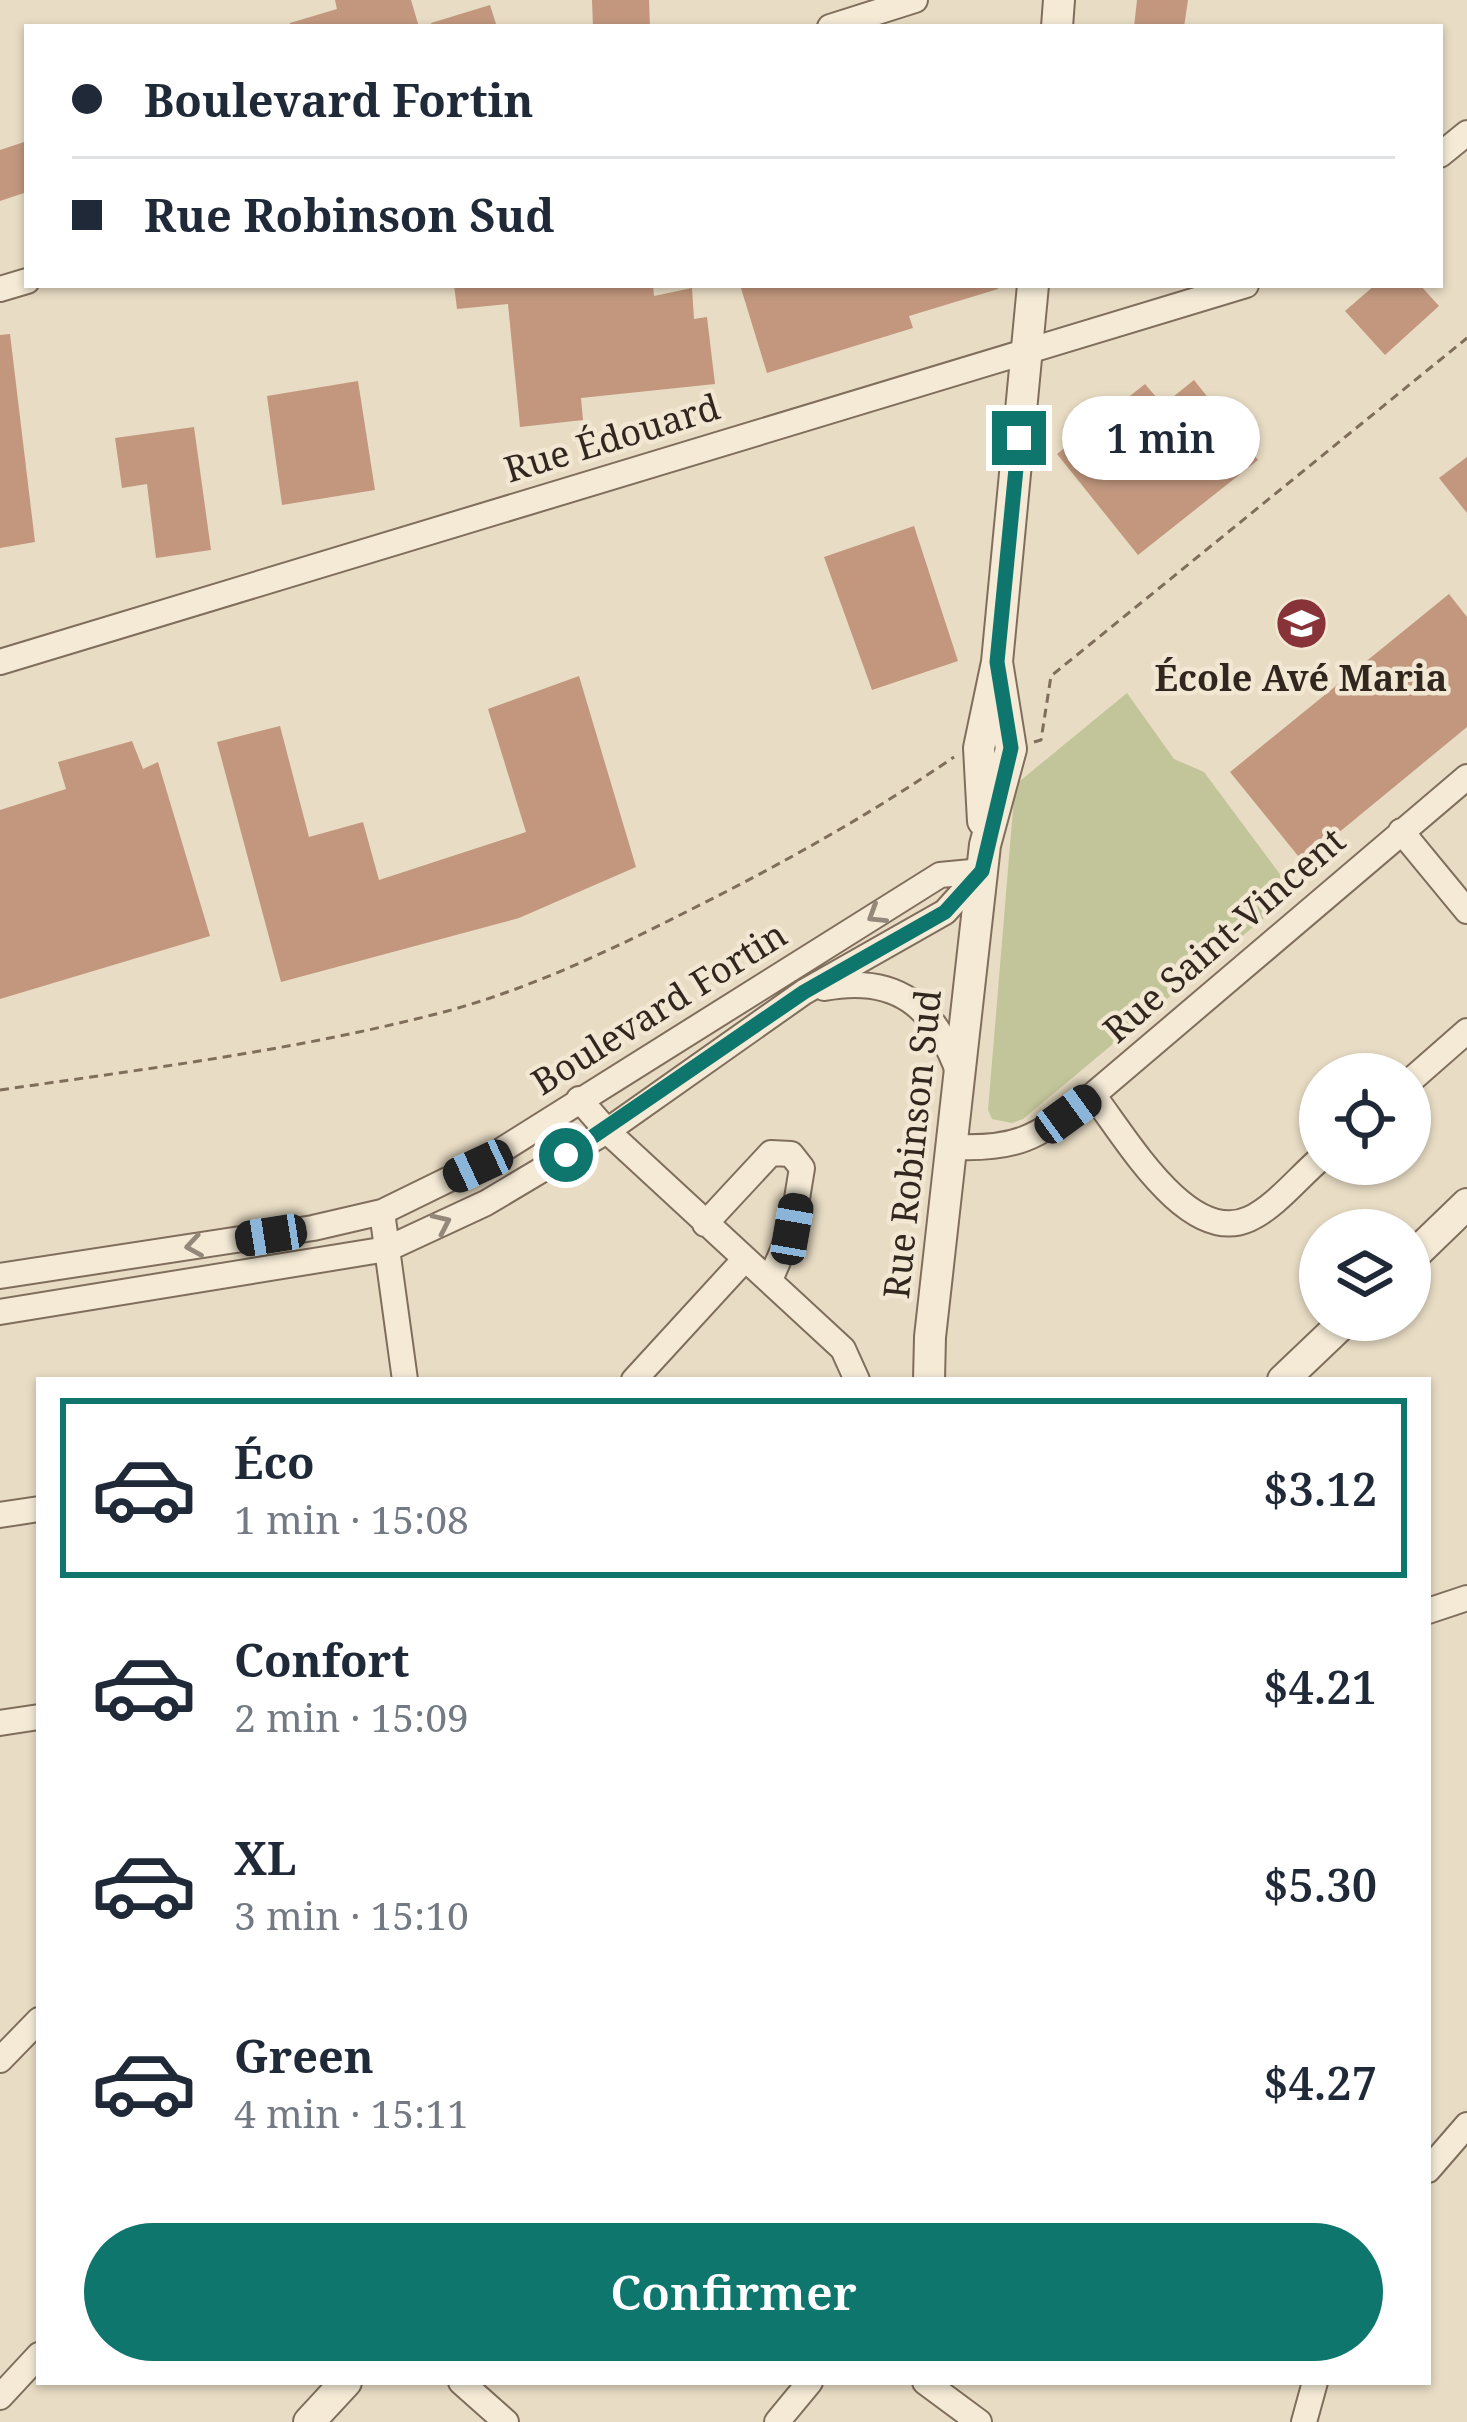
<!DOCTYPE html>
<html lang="fr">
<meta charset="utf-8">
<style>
body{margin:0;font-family:"Noto Serif",serif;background:#f2f2f3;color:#1f2937;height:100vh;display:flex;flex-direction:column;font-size:45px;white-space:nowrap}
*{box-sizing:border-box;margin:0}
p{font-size:39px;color:#747a83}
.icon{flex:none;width:66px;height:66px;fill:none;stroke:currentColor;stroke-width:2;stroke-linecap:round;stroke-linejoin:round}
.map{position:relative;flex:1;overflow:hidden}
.panel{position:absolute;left:36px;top:1377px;width:1395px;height:1008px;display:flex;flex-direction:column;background:#fff;border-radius:0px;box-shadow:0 3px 9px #0004}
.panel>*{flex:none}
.hud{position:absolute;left:24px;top:24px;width:1419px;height:264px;border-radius:0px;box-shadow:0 3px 9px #0004;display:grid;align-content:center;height:264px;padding:0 48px;background:#fff}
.tools{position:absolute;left:1299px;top:1053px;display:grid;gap:24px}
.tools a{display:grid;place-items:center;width:132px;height:132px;border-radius:50%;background:#fff;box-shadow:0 3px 9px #0004;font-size:60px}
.end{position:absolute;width:54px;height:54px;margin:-27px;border:15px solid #0f766e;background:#fff;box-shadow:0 0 0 6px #fff}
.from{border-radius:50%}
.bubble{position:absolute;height:84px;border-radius:42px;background:#fff;box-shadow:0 3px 9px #0004;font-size:39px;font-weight:600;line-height:84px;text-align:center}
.car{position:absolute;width:36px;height:72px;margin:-36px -18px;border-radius:15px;box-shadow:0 0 9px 3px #0007;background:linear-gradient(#222 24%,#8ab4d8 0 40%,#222 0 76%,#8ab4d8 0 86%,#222 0)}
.hud b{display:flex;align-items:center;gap:42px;height:114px;font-size:45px}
.hud b+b{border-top:3px solid #e0e1e3}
.hud i{width:30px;height:30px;background:#1f2937}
ul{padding:21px 0 0;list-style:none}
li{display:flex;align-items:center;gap:36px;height:180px;margin:0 24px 18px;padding:0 24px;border:6px solid transparent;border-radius:0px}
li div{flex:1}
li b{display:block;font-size:45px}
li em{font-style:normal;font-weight:600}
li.current{border-color:#0f766e}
li>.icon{width:108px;height:108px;stroke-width:1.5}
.button{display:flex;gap:24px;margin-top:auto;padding:24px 48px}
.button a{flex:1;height:138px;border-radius:72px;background:#0f766e;color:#fff;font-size:48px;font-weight:600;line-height:138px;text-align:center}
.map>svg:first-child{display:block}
.green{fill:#c2c599}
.building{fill:#c2977e}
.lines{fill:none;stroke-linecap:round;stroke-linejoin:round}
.minor-casing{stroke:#806e5c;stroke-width:28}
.tertiary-casing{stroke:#806e5c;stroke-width:34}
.path{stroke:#806e5c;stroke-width:3;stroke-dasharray:9 6;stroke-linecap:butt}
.minor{stroke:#f4ead6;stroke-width:24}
.tertiary{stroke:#f4ead6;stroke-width:30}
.oneway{stroke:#93887a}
.route{stroke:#0f766e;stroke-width:15}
.labels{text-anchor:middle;stroke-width:9;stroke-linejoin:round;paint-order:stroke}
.street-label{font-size:36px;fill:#32271f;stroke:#f1e7d2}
.poi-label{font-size:36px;font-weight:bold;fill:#32271f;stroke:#f1e7d2}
</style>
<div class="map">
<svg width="1467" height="2422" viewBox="0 0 1467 2422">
<rect width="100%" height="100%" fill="#e8dcc4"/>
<!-- green -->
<path class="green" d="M1127 693 1174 759 1204 772 1294 893 1023 1119 1012 1123 992 1119 988 1110 1015 785Z"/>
<!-- building -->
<path class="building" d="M335 0H411L419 27H290V23L337 9Z
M592 0H649L650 27H593Z
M1137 0H1188L1184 27H1134Z
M490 5 497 27H432L431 23Z
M27 141V192L0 201V150Z
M454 285H653L654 296 692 288 694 319 707 317 715 384 581 398 583 420 520 427 508 304 457 309Z
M740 285H997L998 289 909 316 913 328 767 373Z
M1375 285H1420L1439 306 1385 355 1345 311Z
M10 334 35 542 0 548V335Z
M1194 380 1258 460 1138 555 1057 454 1145 384 1163 405Z
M358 381 375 490 282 505 267 396Z
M194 427 211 550 156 558 147 484 122 488 115 438Z
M1467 457V513L1439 478Z
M914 526 958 661 872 690 824 557Z
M1449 594 1467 617V727L1303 862 1230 772Z
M579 676 636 867 519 918 281 982 217 742 280 726 309 837 363 822 379 880 526 832 488 709Z
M132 741 143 769 158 762 210 936 0 999V810L66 789 58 762Z"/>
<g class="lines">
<defs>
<path id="minor" d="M830 27 915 0
M1440 155 1467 133
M0 289 27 281
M0 662 1246 285
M1401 831 1467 911
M824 988C898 974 935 1007 959 1074
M1410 1081 1467 1031
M1093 1095C1125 1136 1188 1247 1249 1219 1274 1208 1299 1177 1320 1159
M579 1099 607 1131 843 1349 857 1380
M953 1147C1023 1150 1038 1135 1093 1095L1467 777
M382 1212 405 1380
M705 1224 771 1153 791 1154 802 1168 792 1229 770 1280
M0 1276 313 1228 382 1212 478 1165 940 875 982 871
M0 1312 387 1249 486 1203 607 1131 804 992 945 912 982 871
M634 1380 745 1259
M0 1515 39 1509
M1428 1611 1467 1598
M0 1723 39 1717
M0 2060 39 2020
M1428 2170 1467 2125
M461 2382 506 2422
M925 2382 979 2422
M0 2397 39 2355
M777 2422 810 2382
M1304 2422 1315 2382"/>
<path id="tertiary" d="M1057 27 1059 0
M983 821 979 748 997 662 1033 285
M1410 1259 1467 1204
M929 1380 930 1337 985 845 1011 749 997 662
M1283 1380 1346 1320
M309 2422 346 2382"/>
</defs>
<!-- minor casing -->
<use href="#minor" class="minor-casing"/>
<!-- tertiary casing -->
<use href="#tertiary" class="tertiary-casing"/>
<!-- path -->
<path class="path" d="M1034 742 1041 740 1051 676 1467 338
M0 1090C145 1069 290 1051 432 1015 521 993 605 953 686 912 780 865 868 816 954 757"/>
<!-- minor -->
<use href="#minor" class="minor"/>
<!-- tertiary -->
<use href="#tertiary" class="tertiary"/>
</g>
<!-- one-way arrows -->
<defs><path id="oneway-chevron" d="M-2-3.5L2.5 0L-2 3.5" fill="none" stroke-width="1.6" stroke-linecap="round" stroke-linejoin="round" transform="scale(3)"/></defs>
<g class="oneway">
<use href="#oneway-chevron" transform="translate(876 915) rotate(148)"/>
<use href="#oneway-chevron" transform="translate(442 1223) rotate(-25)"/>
<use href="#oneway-chevron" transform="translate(194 1246) rotate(171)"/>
</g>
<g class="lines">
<!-- route -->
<path class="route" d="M566 1155 804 992 945 912 982 871 1011 748 997 662 1019 438"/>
</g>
<!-- icons -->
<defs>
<symbol id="school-disc" viewBox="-11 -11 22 22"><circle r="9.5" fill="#883338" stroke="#f1e7d2"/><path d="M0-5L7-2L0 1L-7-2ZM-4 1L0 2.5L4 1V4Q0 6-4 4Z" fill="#fff"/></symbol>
</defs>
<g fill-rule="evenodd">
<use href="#school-disc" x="1272" y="594" width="59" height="59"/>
</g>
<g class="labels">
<!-- street labels -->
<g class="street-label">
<text transform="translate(612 438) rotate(-17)" y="13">Rue Édouard</text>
<text transform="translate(1224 935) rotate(-41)" y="13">Rue Saint-Vincent</text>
<text transform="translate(659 1008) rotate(-32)" y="13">Boulevard Fortin</text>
<text transform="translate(912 1144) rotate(-84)" y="13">Rue Robinson Sud</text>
</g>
<!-- poi labels -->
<g class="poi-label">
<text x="1301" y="691">École Avé Maria</text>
</g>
</g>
</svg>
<div class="tools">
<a><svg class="icon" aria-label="locate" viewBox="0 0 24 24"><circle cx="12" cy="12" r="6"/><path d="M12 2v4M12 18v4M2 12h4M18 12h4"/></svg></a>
<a><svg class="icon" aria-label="layers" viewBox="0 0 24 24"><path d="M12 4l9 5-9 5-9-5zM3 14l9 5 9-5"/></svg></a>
</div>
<i class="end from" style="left:566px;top:1155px"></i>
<i class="end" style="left:1019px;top:438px"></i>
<div class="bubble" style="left:1062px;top:396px;width:198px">1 min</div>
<i class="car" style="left:1068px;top:1114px;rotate:54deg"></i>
<i class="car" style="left:478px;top:1166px;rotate:245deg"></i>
<i class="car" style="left:792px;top:1229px;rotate:10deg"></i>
<i class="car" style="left:271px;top:1235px;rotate:261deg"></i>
<div class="hud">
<b><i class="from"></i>Boulevard Fortin</b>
<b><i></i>Rue Robinson Sud</b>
</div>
<section class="panel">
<ul>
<li class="current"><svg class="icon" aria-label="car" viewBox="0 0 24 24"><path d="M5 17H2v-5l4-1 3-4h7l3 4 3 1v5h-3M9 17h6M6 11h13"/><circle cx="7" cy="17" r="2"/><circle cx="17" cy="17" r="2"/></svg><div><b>Éco</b><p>1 min · 15:08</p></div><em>$3.12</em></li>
<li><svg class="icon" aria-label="car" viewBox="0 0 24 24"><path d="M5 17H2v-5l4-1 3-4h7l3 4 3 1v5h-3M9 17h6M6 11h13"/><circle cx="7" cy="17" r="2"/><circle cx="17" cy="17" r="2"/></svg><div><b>Confort</b><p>2 min · 15:09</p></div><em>$4.21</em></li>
<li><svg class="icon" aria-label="car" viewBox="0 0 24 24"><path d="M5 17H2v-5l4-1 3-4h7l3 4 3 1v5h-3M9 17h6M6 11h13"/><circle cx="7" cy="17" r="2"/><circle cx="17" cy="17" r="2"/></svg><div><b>XL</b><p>3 min · 15:10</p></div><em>$5.30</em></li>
<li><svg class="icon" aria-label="car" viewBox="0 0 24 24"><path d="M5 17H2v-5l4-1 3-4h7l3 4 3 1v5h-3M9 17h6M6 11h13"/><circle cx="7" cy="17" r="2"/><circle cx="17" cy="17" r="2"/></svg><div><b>Green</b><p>4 min · 15:11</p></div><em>$4.27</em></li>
</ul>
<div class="button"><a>Confirmer</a></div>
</section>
</div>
